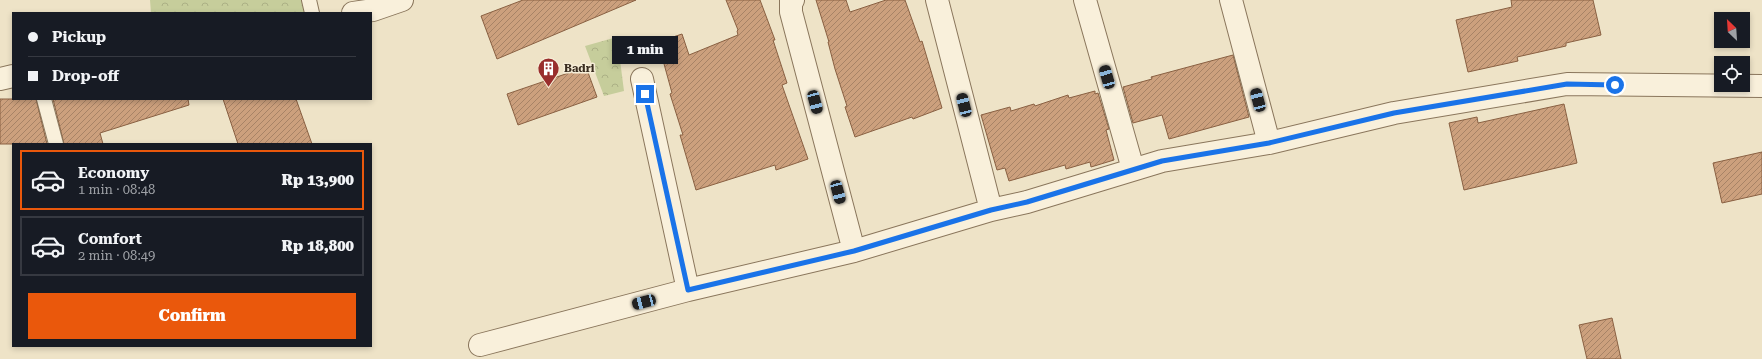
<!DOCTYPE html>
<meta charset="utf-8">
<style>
body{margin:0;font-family:"Roboto Serif",serif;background:#20242c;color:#f1f3f6;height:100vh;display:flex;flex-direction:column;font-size:15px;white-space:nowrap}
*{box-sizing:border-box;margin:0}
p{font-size:13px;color:#9ea1a6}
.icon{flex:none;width:22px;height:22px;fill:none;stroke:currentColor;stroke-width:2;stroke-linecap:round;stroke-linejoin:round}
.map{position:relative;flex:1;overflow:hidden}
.drawer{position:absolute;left:12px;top:143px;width:360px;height:204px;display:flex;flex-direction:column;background:#171b24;border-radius:0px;box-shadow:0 2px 6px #0003}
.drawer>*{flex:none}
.hud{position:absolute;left:12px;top:12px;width:360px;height:88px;border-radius:0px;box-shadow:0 2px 6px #0003;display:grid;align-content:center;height:88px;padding:0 16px;background:#171b24}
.needle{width:26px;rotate:335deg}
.buttons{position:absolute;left:1714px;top:12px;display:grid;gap:8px}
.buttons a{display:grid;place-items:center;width:36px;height:36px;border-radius:0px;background:#171b24;box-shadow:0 2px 6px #0003;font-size:20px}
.end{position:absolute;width:18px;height:18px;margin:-9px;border:5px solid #1a73e8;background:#fff;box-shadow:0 0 0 2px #fff}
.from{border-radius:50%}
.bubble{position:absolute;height:28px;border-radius:0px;background:#171b24;box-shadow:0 2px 6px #0003;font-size:13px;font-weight:800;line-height:28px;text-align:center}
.car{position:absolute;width:12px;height:24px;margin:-12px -6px;border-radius:5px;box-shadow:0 0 3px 1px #0007;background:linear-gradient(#222 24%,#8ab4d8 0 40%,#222 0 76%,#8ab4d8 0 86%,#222 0)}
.hud b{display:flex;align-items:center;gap:14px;height:38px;font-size:15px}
.hud b+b{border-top:1px solid #363941}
.hud i{width:10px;height:10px;background:#f1f3f6}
ul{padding:7px 0 0;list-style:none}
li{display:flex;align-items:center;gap:12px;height:60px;margin:0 8px 6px;padding:0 8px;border:2px solid #363941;border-radius:0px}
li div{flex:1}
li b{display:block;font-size:15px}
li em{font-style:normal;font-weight:800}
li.on{border-color:#ea580c}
li>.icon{width:36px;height:36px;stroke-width:1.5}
.cta{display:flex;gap:8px;margin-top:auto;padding:8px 16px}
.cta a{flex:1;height:46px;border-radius:0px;background:#ea580c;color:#fff;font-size:16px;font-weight:800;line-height:46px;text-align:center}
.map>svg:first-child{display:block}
.park{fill:url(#park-crowns)}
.building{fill:url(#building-hatch);stroke:#896042}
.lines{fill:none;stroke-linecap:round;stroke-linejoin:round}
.service-casing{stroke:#8a765c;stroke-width:16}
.minor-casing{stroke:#8a765c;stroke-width:24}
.service{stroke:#f9f0db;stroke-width:14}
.minor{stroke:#f9f0db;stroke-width:22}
.route{stroke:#1a73e8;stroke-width:5}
.labels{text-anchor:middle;stroke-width:3;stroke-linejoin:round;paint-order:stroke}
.poi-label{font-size:11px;font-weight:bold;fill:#3a2d20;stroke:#f6edd7;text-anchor:start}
</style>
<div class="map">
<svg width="1762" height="359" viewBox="0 0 1762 359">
<defs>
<pattern id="park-crowns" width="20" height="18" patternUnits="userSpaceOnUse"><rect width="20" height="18" fill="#c6cd9b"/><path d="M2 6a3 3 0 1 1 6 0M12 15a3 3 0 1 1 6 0" fill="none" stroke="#abb085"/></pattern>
<pattern id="building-hatch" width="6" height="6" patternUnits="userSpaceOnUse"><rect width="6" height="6" fill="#cca07d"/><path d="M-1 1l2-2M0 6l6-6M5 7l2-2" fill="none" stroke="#a78366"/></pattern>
</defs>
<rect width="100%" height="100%" fill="#eee3c7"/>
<!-- park -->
<path class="park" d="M150 0H305L308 13H151Z
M617 37 624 91 604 96 585 46Z"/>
<!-- building -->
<path class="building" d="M523 0H636L497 59 481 16Z
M726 0H760L775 40H773L787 83 782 85 808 159 776 170 775 165 696 190 680 135H683L670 94 672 93 658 42 682 34 689 55 738 35 737 31 738 30Z
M816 0H846L850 12 886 0H905L920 42 922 41 942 108 913 119 912 117 855 137 845 107 847 106 835 69 828 42H829Z
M1511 0H1593L1601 35 1566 43V46L1517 57 1518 61 1468 72 1456 20 1512 7Z
M1233 55 1249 117 1169 139 1162 115 1133 123 1123 87 1152 79 1151 77Z
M586 67 597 97 518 125 507 94Z
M1095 91V94L1098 93 1109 129 1106 130 1114 160 1091 167 1090 162 1066 169 1065 165 1009 181 1005 168 997 170 981 115 1010 107 1011 111 1034 104 1035 106 1068 95 1069 98Z
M0 99H36L47 144H0Z
M53 99H188L189 105 100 133 103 144H64Z
M223 99H296L312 144H238Z
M1564 104 1577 163 1464 190 1449 123 1477 117 1478 123Z
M1762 152V194L1722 203 1713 163Z
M1612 318 1621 359H1587L1579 325Z"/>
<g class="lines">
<defs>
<path id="service" d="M309 0 312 13
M44 99 56 144"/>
<path id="minor" d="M793 0 791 1V12L854 251
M937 0 991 210
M1085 0 1133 169
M1231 0 1269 143
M353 13 373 10 402 0
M0 79 13 76
M642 79 688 290
M480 345 688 290 854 251 991 210 1027 202 1162 161 1269 143 1394 113 1567 84 1762 86"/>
</defs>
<!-- service casing -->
<use href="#service" class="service-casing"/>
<!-- minor casing -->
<use href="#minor" class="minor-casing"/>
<!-- service -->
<use href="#service" class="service"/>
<!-- minor -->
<use href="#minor" class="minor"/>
</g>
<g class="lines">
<!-- route -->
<path class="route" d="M645 94 688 290 854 251 991 210 1027 202 1162 161 1269 143 1394 113 1567 84 1615 85"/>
</g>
<!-- icons -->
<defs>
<symbol id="building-pin" viewBox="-11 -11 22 30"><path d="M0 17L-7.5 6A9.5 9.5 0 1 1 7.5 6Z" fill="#992e2d" stroke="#f6edd7"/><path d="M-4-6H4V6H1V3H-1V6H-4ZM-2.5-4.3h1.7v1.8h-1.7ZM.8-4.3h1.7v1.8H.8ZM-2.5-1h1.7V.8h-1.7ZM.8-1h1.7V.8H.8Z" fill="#fff"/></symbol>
</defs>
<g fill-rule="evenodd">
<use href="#building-pin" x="536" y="56" width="25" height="34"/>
</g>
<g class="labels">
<!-- poi labels -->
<g class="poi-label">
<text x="564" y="72">Badri</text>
</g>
</g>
</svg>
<div class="buttons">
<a><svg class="needle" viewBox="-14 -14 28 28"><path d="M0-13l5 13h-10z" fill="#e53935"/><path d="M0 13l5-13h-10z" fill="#9ea1a6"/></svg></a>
<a><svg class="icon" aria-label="locate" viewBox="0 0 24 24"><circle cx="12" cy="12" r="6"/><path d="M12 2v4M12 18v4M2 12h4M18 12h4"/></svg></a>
</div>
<i class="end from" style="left:1615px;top:85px"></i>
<i class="end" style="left:645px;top:94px"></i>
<div class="bubble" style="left:612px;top:36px;width:66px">1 min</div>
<i class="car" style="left:1107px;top:77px;rotate:344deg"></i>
<i class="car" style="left:1258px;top:100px;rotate:345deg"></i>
<i class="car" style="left:815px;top:102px;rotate:165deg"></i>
<i class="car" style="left:964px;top:105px;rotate:346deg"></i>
<i class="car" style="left:838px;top:192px;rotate:165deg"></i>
<i class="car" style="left:644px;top:302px;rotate:255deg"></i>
<div class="hud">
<b><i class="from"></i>Pickup</b>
<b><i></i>Drop-off</b>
</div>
<section class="drawer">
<ul>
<li class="on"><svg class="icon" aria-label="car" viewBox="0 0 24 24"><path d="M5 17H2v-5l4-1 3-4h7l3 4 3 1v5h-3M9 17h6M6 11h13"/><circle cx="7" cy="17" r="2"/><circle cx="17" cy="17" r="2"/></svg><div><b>Economy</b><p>1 min · 08:48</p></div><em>Rp 13,900</em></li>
<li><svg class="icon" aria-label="car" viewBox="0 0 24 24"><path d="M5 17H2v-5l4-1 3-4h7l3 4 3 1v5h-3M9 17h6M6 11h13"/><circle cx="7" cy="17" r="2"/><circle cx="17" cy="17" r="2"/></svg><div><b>Comfort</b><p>2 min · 08:49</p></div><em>Rp 18,800</em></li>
</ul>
<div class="cta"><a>Confirm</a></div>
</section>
</div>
